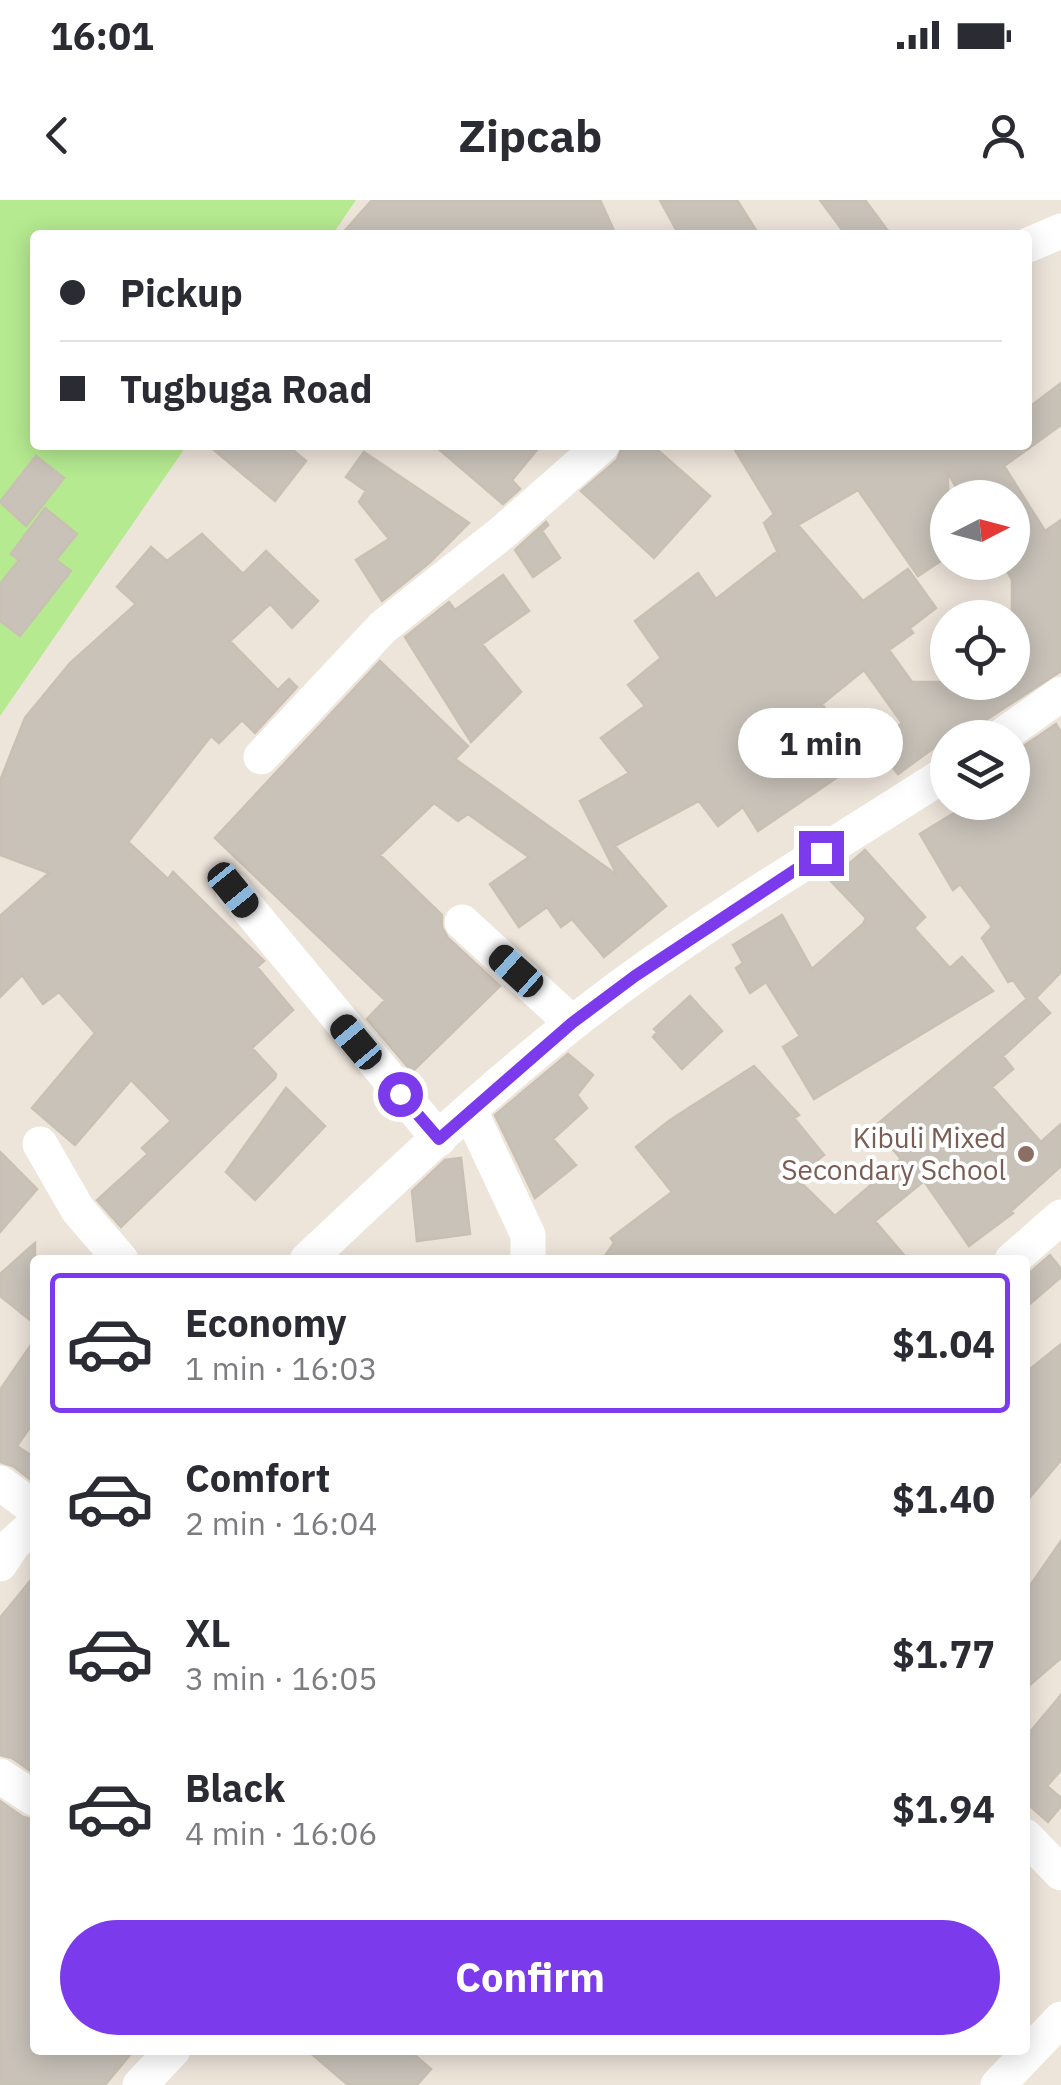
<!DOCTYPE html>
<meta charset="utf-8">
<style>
body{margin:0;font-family:"IBM Plex Sans",sans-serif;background:#f2f2f3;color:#2b2b33;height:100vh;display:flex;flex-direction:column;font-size:38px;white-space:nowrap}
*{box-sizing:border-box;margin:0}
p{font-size:32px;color:#7c7c81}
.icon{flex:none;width:55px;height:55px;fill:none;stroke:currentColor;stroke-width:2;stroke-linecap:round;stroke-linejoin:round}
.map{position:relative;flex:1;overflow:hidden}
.details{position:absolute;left:30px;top:1055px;width:1000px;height:800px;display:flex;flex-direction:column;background:#fff;border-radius:10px;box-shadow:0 5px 25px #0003}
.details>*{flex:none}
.guide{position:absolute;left:30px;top:30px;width:1002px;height:220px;border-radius:10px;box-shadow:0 5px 25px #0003;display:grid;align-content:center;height:220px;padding:0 30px;background:#fff}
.needle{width:65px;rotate:84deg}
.tools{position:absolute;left:930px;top:280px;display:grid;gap:20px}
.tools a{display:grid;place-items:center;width:100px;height:100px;border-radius:50%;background:#fff;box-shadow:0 5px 25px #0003;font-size:50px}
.end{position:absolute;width:45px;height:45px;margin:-22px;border:12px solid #7c3aed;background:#fff;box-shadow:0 0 0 5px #fff}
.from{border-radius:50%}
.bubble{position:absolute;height:70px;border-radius:35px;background:#fff;box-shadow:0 5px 25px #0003;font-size:32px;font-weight:800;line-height:70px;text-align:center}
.car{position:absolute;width:30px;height:60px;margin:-30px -15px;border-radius:12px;box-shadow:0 0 8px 2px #0007;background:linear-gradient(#222 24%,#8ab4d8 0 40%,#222 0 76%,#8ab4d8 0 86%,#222 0)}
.guide b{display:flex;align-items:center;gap:35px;height:95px;font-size:38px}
.guide b+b{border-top:2px solid #e1e1e2}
.guide i{width:25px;height:25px;background:#2b2b33}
ul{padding:18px 0 0;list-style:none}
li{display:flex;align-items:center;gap:30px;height:140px;margin:0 20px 15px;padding:0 10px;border:5px solid transparent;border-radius:10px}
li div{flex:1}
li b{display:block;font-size:38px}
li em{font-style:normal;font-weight:800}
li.selected{border-color:#7c3aed}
li>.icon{width:90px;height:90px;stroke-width:1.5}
.action{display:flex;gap:20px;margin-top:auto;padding:20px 30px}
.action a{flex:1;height:115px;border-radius:60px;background:#7c3aed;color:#fff;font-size:40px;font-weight:800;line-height:115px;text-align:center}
.status{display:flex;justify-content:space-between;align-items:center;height:70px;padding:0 50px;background:#fff;direction:ltr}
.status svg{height:28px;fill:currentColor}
header{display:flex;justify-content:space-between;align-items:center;height:130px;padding:0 30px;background:#fff;font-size:45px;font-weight:800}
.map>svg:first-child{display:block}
.green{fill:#b5ea90}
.building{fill:#c8c2b9;stroke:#c9c0b3;stroke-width:2.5;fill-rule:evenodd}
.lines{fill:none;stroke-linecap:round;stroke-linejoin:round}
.minor{stroke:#fff;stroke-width:35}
.route{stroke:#7c3aed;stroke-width:12}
.education-dot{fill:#8d6e63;stroke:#fff;stroke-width:4}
.labels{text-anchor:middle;stroke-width:8;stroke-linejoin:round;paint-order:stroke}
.education-label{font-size:28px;fill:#785e54;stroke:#fff;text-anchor:end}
</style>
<div class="status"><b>16:01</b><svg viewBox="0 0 49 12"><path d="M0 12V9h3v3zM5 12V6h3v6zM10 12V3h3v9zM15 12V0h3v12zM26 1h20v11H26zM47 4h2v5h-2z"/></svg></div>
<header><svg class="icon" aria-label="back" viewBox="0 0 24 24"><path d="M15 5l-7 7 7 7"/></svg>Zipcab<svg class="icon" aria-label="person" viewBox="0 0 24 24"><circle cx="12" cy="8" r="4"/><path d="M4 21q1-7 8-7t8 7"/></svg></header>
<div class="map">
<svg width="1061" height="1885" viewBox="0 0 1061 1885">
<rect width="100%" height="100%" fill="#ede4da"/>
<!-- green -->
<path class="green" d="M0 0H356L332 35H35V245H187L0 516Z"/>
<!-- building -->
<path class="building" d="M372 0H600L616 35H341Z
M660 0H737L759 35H679Z
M820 0H865L891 35H846Z
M1061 183V225L1004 266 1045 331 1061 320V471L958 538H948V545L942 542 898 574 874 544 902 523 864 470 822 504 860 562 758 631 743 607 718 626 699 601 615 646 666 706 604 757 572 719 561 727 547 707 519 727 490 684 529 657 468 614 458 621 434 603 380 655 442 715V727L448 738 500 786 412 872 367 819 385 800 215 638 380 461 468 546 455 559 617 675 580 601 629 573 601 538 645 506 628 485 661 458 635 421 698 373 716 399 775 353 780 357 764 323 774 314 732 245H1028V208ZM948 273 962 298H1012V362H1002L1012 380V482H912L889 450 913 433 910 428 936 408 908 369 863 401 798 325 858 290 918 376 948 356Z
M208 245H287L306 261 275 301Z
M434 245H541L512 280 520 289 503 304Z
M623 245H652L710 296 654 358 581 291 617 260Z
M364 252 469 323 429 363 382 401 356 360 389 339 359 302 366 291 346 277Z
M36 256 64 278 26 326 0 302Z
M45 308 77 334 56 360 71 371 20 436 0 421V384L19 360 11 354Z
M546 322 548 325 542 331 560 358 533 377 515 350Z
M202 334 243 374 266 351 318 401 292 428 270 404 230 441 278 490 289 479 297 487 255 533 242 520 219 543 211 536 128 642 168 679 173 672 264 761 257 767 293 810 252 848 276 874 275 878 121 1027 97 1000 148 954 142 948 171 921 131 880 75 945 32 908 95 833 59 792 43 804 22 775 0 797V716L49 673 0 655V581L25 518 70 463 136 404 117 387 151 347 167 361Z
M503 375 529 411 482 444 521 492 471 542 405 437 449 402 455 410Z
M1056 524 1061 532V772L1036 798 1050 813 1003 856 1013 869 992 887 1041 942 1061 924V966L1011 1011 1013 1013 969 1046 924 981 875 1021 908 1060H602L614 1043 611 1038 672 992 636 947 670 920 754 866 799 915 794 918 824 955 795 977 835 1016 901 959 874 927 1027 799 1013 780 1008 782 982 738 992 727 960 684 953 690 920 634 972 602H1012V554Z
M865 650 925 717 914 728 950 768 962 757 993 791 814 899 783 847 800 836 766 782 750 793 736 768 743 763 733 745 782 715 812 769 863 724 866 718 830 680Z
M690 796 722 831 682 869 653 837 657 832 654 829Z
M568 854 593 875 577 895 587 908 553 939 576 965 535 998 495 915Z
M286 888 325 926 255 1000 226 972Z
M0 952 37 989 0 1032Z
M461 958 470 1034 417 1041 412 991 445 960Z
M35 1043V1124L0 1096V1074Z
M1050 1055 1061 1069V1077L1025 1108V1077Z
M35 1139V1220L17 1246 35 1258V1274L31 1280 13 1266 0 1262V1190Z
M1061 1144V1260L1025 1303V1173Z
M1061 1341V1458L1025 1489V1393Z
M35 1375V1574L12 1558 0 1555V1418Z
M1061 1495V1570L1047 1586 1061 1598V1606L1048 1622 1030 1606 1025 1612V1538Z
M0 1601 23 1617 35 1620V1850H134L105 1885H0Z
M307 1850H409L431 1869 417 1885H348Z"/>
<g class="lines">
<!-- minor -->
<path class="minor" d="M1028 45 1061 31
M999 538 1061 494
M261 557 383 427 503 332 602 245
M233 690 439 939
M462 722 572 823
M470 911 528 1035V1060
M40 944 78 1010 121 1060
M307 1060C412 961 518 860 635 776 736 703 843 640 948 572
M1012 1060 1061 1017
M0 1283 35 1309
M0 1364 13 1344 35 1324
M0 1576 35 1599
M1025 1636 1061 1673
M140 1885 173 1850
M998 1885 1061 1819"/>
</g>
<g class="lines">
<!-- route -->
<path class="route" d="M400 894 439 939 572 823 635 776 821 653"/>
</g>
<!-- markers -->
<circle class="education-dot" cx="1026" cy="954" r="10"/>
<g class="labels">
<!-- education labels -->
<g class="education-label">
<text x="1006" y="948">Kibuli Mixed<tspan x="1006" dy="32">Secondary School</tspan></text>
</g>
</g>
</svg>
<div class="tools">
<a><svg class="needle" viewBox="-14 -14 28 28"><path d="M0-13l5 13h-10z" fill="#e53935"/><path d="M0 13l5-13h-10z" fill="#7c7c81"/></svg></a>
<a><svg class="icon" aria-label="locate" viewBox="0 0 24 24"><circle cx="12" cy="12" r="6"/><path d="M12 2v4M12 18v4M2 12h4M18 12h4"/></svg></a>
<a><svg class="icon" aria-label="layers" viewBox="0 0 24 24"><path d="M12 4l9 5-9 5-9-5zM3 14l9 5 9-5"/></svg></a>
</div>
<i class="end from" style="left:400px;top:894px"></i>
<i class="end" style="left:821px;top:653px"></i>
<div class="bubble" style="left:738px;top:508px;width:165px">1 min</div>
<i class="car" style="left:233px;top:690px;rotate:141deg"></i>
<i class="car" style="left:516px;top:771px;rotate:312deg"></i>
<i class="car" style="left:356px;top:842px;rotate:320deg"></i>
<div class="guide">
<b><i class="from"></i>Pickup</b>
<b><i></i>Tugbuga Road</b>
</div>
<section class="details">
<ul>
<li class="selected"><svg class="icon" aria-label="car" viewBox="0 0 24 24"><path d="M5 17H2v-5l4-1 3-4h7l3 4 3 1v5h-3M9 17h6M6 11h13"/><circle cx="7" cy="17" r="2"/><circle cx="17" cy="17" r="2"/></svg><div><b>Economy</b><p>1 min · 16:03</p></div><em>$1.04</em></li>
<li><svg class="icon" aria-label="car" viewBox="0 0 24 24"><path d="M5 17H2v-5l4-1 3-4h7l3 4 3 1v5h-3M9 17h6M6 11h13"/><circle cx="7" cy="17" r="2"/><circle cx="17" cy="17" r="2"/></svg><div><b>Comfort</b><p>2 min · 16:04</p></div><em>$1.40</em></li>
<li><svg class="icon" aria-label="car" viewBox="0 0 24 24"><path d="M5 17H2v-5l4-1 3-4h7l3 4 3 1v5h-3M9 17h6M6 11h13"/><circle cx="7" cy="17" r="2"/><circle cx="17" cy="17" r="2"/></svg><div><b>XL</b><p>3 min · 16:05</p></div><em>$1.77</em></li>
<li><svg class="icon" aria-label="car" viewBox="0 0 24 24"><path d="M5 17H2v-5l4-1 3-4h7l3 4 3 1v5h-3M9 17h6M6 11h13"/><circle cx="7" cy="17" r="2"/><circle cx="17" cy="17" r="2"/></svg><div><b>Black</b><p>4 min · 16:06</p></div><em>$1.94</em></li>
</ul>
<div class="action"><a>Confirm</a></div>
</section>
</div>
